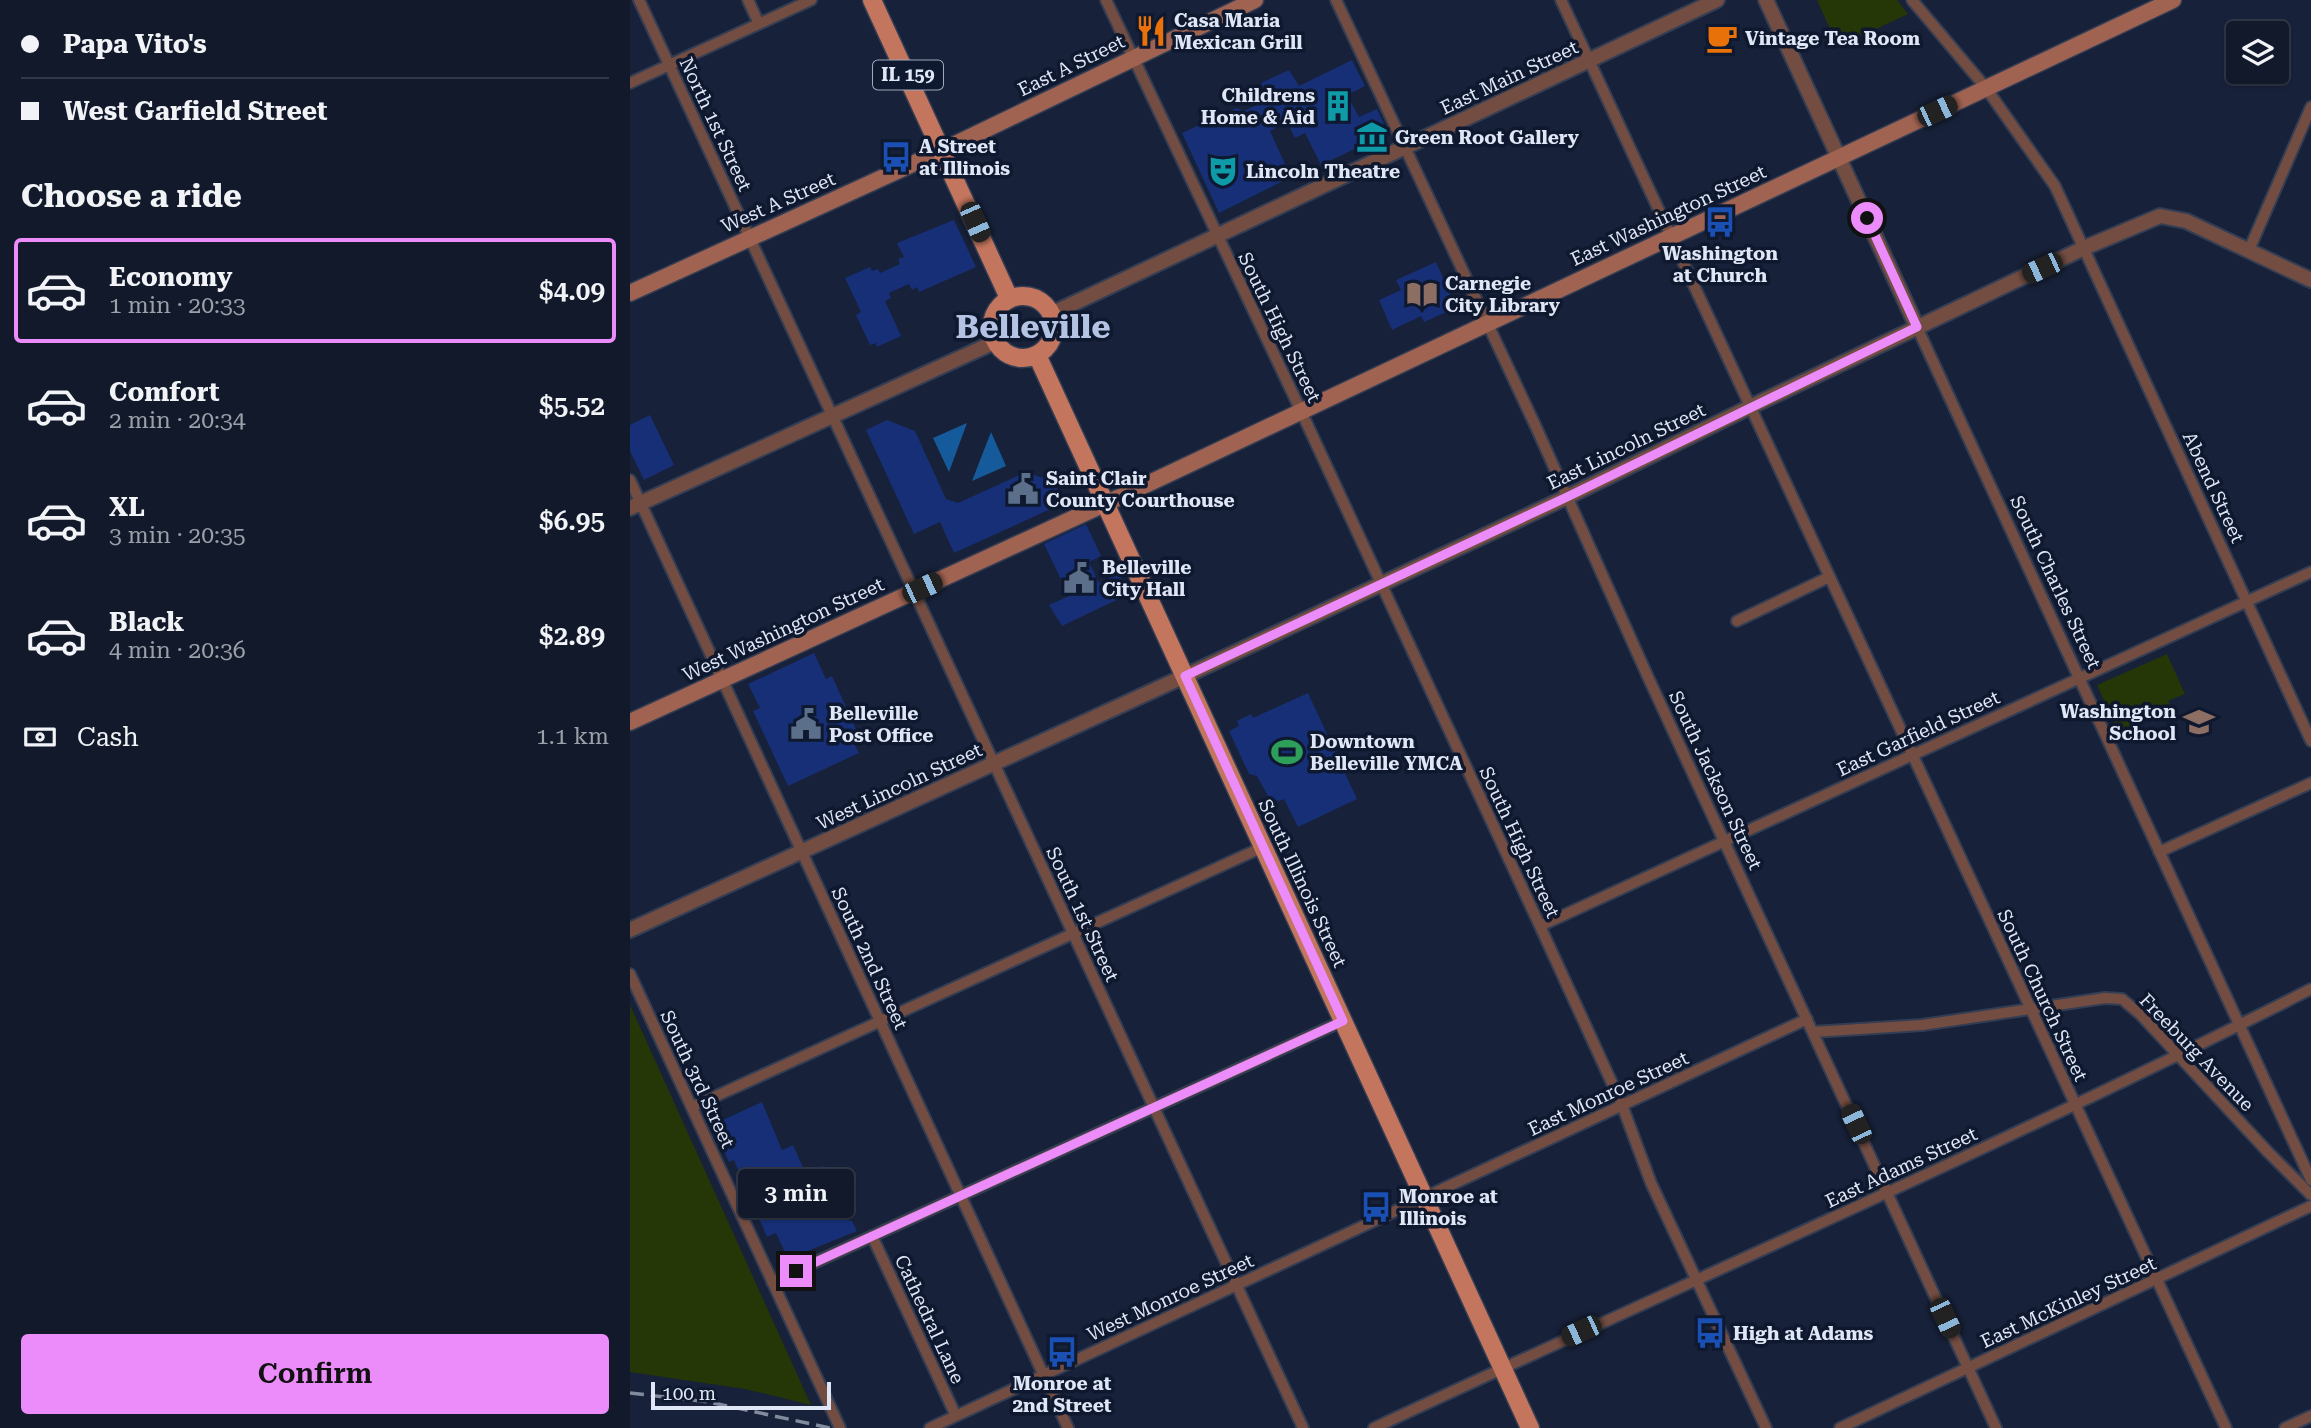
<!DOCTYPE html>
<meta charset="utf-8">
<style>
body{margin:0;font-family:"Roboto Serif",serif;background:#1e2637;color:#f1f3f6;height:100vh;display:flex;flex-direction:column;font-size:26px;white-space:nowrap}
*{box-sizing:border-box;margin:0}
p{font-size:23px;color:#9ca0a9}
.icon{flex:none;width:38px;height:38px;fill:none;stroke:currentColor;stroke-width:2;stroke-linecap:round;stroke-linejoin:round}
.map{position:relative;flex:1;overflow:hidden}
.sheet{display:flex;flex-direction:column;background:#11192b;width:630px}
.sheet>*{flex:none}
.guide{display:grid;align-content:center;height:154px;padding:0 21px;background:#11192b}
.buttons{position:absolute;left:1596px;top:21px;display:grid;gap:14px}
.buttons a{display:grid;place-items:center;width:63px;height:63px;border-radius:7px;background:#11192b;box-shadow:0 2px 5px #0004,0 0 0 2px #303847;font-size:35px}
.scale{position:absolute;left:21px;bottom:18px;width:180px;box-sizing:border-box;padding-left:7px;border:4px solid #dfe6f6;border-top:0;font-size:19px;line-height:24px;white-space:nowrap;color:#dfe6f6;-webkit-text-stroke:5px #0e182e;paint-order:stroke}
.end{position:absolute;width:32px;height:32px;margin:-16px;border:9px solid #ec8cfb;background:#111;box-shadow:0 0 0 4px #111}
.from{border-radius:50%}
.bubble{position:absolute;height:49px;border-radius:7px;background:#11192b;box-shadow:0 2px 5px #0004,0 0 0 2px #303847;font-size:23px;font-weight:600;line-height:49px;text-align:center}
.car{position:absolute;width:21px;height:42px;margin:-21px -10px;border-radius:9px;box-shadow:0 0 5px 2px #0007;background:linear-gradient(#222 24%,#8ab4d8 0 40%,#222 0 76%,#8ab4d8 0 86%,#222 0)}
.guide b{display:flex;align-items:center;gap:24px;height:66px;font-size:26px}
.guide b+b{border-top:2px solid #303847}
.guide i{width:18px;height:18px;background:#f1f3f6}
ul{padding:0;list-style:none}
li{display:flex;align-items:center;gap:21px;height:105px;margin:0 14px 10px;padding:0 7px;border:4px solid transparent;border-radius:7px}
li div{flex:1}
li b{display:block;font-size:26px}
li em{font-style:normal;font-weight:600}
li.active{border-color:#ec8cfb}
li>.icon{width:63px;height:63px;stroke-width:1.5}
h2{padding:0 21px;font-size:32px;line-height:84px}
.pay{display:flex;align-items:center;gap:18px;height:77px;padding:0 21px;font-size:26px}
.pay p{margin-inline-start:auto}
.action{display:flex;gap:14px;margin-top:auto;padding:14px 21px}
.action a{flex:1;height:80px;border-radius:7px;background:#ec8cfb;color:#111;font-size:28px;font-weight:600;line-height:80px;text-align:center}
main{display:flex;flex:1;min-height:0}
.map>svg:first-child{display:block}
.green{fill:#253607}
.water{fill:#155b9c}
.building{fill:#172f76}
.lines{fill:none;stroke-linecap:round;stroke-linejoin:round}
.minor-casing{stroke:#333d53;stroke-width:14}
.tertiary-casing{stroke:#333d53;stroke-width:18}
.secondary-casing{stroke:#333d53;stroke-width:19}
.primary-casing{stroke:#333d53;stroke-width:21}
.minor{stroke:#734d41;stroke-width:10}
.tertiary{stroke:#734d41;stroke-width:14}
.secondary{stroke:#a16351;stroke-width:16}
.primary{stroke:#c4755d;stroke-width:18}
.rail{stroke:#828b9e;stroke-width:3.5;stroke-dasharray:14 7;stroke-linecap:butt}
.route{stroke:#ec8cfb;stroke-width:9}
.labels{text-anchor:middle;stroke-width:7;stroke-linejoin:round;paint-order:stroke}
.shield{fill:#0e182e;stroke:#a0a8ba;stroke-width:2}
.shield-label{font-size:18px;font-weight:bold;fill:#dfe6f6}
.poi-label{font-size:19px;font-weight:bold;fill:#dfe6f6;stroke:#0e182e;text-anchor:start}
.street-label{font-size:19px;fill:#dfe6f6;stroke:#0e182e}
.town-label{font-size:33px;font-weight:bold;fill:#b4c3e3;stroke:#0e182e}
</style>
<main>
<section class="sheet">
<div class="guide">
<b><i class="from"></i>Papa Vito's</b>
<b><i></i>West Garfield Street</b>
</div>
<h2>Choose a ride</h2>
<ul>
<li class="active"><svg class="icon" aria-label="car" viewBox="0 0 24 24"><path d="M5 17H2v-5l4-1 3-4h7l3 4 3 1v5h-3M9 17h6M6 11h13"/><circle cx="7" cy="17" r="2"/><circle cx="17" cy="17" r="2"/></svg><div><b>Economy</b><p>1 min · 20:33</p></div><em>$4.09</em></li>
<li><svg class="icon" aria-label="car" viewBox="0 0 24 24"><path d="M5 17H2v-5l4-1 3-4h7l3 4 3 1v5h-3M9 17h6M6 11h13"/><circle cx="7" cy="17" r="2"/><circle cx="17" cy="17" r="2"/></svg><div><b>Comfort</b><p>2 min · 20:34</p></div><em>$5.52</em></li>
<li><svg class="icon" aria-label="car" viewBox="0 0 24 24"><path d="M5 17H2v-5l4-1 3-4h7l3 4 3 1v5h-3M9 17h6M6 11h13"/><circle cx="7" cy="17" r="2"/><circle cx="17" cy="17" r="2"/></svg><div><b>XL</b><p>3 min · 20:35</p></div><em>$6.95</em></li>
<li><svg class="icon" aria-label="car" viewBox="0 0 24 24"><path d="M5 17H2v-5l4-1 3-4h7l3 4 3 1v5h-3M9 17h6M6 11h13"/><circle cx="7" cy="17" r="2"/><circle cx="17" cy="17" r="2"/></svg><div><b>Black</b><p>4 min · 20:36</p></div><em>$2.89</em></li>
</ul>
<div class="pay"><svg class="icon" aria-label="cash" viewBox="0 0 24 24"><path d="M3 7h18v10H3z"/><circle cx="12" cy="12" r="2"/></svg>Cash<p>1.1 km</p></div>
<div class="action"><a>Confirm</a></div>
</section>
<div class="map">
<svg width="1681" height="1428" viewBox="0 0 1681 1428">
<rect width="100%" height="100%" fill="#172139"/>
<!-- green -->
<path class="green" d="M1187 0H1267L1278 14 1208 47Z
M1537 654 1555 694 1538 701 1541 708 1488 732 1467 685Z
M0 1005 181 1405 115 1389 0 1372Z"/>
<!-- water -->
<path class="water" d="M337 423 319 472 303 438Z
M361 432 376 466 342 481Z"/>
<!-- building -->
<path class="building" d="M1092 23 1102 43 1089 49 1080 29Z
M722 60 735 86 717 95 729 117 747 109 758 133 691 165 675 133 665 138 657 122 640 131 661 177 589 213 552 133 606 108 614 111 639 99 631 83 659 70 669 86Z
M324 220 346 267 289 292 287 287 282 290 279 284 259 293 261 298 255 301 271 336 247 347 246 343 240 345 226 315 231 312 215 278 240 267 242 271 248 269 250 273 270 264 268 259 274 257 267 243Z
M806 262 822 298 814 301 819 311 794 322 791 316 762 330 749 300 771 290 766 280Z
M20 415 44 465 14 480 0 451V425Z
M257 420 285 431 316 499 328 503 396 472 424 482 434 503 324 553 310 522 284 534 236 430Z
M456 524 471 556 459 562 469 583 489 573 499 594 432 626 419 605 439 596 414 544Z
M184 653 196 679 202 676 229 736 222 739 229 753 158 786 123 711 130 708 118 684Z
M678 693 727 799 668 827 654 799 649 801 639 798 627 776 619 774 599 731 609 726 607 721 621 714 623 718Z
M132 1102 152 1150 163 1145 175 1172 194 1166 203 1186 207 1185 212 1196 207 1198 217 1220 222 1221 227 1231 158 1259 146 1233 137 1237 104 1160 99 1162 87 1135 90 1133 86 1123Z"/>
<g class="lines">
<defs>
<path id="minor" d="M9 0 673 1428
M118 0 129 24
M476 0 671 411 910 926 992 1105 1021 1183 1136 1428
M706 0 906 427 1018 677 1366 1428
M931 0 1596 1428
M1282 0 1356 88 1425 186 1681 741
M0 83 181 0
M1619 250 1681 107
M1287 327 1681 1180
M0 480 438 1428
M1107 621 1199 577
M1529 852 1681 783
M910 926 1681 572
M0 974 210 1428
M1183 1032 1292 1025 1475 998 1492 999 1511 1015 1637 1151 1681 1195
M62 1107 633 847
M242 1236 326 1416
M142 1282 713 1021
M300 1428 1177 1019
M744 1428C1057 1282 1373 1145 1681 989
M1210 1428 1681 1206
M1655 1428 1681 1416"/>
<path id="tertiary" d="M1136 0 1287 327
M421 314 1087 0
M0 508 365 342
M0 930 555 676 937 497 1120 407 1454 248 1530 216 1556 221 1681 280"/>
<path id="secondary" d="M0 293 313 150 625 0
M0 722 492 496 1543 0"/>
<path id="primary" d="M242 0 379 298
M362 327a31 31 0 1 1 62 0a31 31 0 1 1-62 0Z
M407 355 900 1428"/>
</defs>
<!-- minor casing -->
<use href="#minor" class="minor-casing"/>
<!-- tertiary casing -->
<use href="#tertiary" class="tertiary-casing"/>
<!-- secondary casing -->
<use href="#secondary" class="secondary-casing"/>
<!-- primary casing -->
<use href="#primary" class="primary-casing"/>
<!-- minor -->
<use href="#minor" class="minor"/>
<!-- tertiary -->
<use href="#tertiary" class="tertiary"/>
<!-- secondary -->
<use href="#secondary" class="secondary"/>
<!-- primary -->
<use href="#primary" class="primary"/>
<!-- rail -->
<path class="rail" d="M0 1393 79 1402 200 1428"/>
</g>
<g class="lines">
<!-- route -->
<path class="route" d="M166 1271 713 1021 555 676 937 497 1287 327 1237 218"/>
</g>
<!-- icons -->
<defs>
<symbol id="restaurant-bare" viewBox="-9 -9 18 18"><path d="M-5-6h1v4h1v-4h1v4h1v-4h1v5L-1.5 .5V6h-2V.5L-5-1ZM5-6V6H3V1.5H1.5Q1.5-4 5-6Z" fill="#e8710a" stroke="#0e182e" stroke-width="2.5" paint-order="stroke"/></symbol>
<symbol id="cafe-bare" viewBox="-9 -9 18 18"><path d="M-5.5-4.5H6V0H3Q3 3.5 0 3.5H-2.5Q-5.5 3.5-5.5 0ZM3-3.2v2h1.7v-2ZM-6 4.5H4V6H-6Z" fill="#e8710a" stroke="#0e182e" stroke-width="2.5" paint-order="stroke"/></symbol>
<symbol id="building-bare" viewBox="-9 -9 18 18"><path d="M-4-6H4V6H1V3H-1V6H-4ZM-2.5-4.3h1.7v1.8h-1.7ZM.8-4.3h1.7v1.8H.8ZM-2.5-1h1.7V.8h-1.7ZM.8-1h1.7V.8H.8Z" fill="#0f9aa8" stroke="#0e182e" stroke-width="2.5" paint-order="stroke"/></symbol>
<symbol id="museum-bare" viewBox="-9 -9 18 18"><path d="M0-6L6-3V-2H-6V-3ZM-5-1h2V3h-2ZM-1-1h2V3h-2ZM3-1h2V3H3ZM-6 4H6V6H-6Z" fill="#0f9aa8" stroke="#0e182e" stroke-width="2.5" paint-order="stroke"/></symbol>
<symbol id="bus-bare" viewBox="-9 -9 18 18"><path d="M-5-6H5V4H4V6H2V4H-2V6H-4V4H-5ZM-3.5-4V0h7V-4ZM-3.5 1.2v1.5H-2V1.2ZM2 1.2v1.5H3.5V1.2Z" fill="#1a4fb4" stroke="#0e182e" stroke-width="2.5" paint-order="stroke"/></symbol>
<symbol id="theatre-bare" viewBox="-9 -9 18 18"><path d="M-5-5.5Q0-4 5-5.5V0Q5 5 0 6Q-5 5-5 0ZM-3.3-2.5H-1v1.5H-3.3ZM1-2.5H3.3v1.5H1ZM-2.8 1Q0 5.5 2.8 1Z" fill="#0f9aa8" stroke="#0e182e" stroke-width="2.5" paint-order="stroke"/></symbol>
<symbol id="library-bare" viewBox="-9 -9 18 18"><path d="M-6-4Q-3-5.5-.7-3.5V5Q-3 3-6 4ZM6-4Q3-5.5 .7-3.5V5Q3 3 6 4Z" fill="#8d6e63" stroke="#0e182e" stroke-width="2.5" paint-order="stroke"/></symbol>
<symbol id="civic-bare" viewBox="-9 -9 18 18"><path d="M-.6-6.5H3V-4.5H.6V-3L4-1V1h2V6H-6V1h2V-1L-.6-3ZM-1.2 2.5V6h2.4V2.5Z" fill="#5c6f8a" stroke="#0e182e" stroke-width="2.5" paint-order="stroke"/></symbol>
<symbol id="school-bare" viewBox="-9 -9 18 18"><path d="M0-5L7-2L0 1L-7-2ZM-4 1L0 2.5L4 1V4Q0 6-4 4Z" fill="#8d6e63" stroke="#0e182e" stroke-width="2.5" paint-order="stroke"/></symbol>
<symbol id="stadium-bare" viewBox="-9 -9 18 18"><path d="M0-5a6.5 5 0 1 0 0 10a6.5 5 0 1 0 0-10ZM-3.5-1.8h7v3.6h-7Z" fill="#2e9e5b" stroke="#0e182e" stroke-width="2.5" paint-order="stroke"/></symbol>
</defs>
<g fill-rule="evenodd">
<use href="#restaurant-bare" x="499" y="9" width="44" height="44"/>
<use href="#cafe-bare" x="1070" y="16" width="44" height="44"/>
<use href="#building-bare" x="686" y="84" width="44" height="44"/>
<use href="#museum-bare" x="720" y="115" width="44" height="44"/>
<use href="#bus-bare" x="244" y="135" width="44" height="44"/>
<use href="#theatre-bare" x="571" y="149" width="44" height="44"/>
<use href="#bus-bare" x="1068" y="200" width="44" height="44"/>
<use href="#library-bare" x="770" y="272" width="44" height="44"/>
<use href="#civic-bare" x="371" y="467" width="44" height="44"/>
<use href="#civic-bare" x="427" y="556" width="44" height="44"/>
<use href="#school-bare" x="1547" y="700" width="44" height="44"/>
<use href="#civic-bare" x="154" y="702" width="44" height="44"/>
<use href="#stadium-bare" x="635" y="730" width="44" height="44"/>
<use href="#bus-bare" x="724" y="1185" width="44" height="44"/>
<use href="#bus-bare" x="1058" y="1311" width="44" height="44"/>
<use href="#bus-bare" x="410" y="1330" width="44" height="44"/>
</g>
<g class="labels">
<!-- shield labels -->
<rect class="shield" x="243" y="60.5" width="70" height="29" rx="5"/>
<g class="shield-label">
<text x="278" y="81">IL 159</text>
</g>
<!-- poi labels -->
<g class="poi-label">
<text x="544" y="27">Casa Maria<tspan x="544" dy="22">Mexican Grill</tspan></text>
<text x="1115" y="45">Vintage Tea Room</text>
<text x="685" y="102" text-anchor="end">Childrens<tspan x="685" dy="22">Home &amp; Aid</tspan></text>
<text x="765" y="144">Green Root Gallery</text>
<text x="289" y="153">A Street<tspan x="289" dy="22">at Illinois</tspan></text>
<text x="616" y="178">Lincoln Theatre</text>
<text x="1090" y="260" text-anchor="middle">Washington<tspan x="1090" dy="22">at Church</tspan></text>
<text x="815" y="290">Carnegie<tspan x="815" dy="22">City Library</tspan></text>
<text x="416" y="485">Saint Clair<tspan x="416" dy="22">County Courthouse</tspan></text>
<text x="472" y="574">Belleville<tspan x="472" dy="22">City Hall</tspan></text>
<text x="1546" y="718" text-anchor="end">Washington<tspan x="1546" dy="22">School</tspan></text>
<text x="199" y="720">Belleville<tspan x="199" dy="22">Post Office</tspan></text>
<text x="680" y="748">Downtown<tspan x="680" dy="22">Belleville YMCA</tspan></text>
<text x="769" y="1203">Monroe at<tspan x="769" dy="22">Illinois</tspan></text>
<text x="1103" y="1340">High at Adams</text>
<text x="432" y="1390" text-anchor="middle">Monroe at<tspan x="432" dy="22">2nd Street</tspan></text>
</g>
<!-- street labels -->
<g class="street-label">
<text transform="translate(441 65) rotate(-26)" y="7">East A Street</text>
<text transform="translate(879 77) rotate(-25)" y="7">East Main Street</text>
<text transform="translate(86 124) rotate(65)" y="7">North 1st Street</text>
<text transform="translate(148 202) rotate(-24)" y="7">West A Street</text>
<text transform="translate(1038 215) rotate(-25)" y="7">East Washington Street</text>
<text transform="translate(650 327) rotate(64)" y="7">South High Street</text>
<text transform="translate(996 446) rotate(-26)" y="7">East Lincoln Street</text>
<text transform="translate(1584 487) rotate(65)" y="7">Abend Street</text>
<text transform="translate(1426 582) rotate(65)" y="7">South Charles Street</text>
<text transform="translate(153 629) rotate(-25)" y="7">West Washington Street</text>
<text transform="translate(1288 733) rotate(-25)" y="7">East Garfield Street</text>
<text transform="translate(1086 780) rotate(65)" y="7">South Jackson Street</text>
<text transform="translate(269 786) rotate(-25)" y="7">West Lincoln Street</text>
<text transform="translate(890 842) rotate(65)" y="7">South High Street</text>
<text transform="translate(673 883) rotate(65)" y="7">South Illinois Street</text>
<text transform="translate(453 914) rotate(65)" y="7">South 1st Street</text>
<text transform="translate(240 958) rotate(65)" y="7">South 2nd Street</text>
<text transform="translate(1413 995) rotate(65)" y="7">South Church Street</text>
<text transform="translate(1567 1052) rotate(46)" y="7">Freeburg Avenue</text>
<text transform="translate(68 1079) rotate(65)" y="7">South 3rd Street</text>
<text transform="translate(978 1093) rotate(-25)" y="7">East Monroe Street</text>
<text transform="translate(1271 1167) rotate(-25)" y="7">East Adams Street</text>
<text transform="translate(540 1297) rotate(-25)" y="7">West Monroe Street</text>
<text transform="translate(1438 1302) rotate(-25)" y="7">East McKinley Street</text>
<text transform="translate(300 1319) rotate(65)" y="7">Cathedral Lane</text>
</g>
<!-- town labels -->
<g class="town-label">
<text x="403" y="338">Belleville</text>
</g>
</g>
</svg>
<div class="buttons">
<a><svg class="icon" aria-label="layers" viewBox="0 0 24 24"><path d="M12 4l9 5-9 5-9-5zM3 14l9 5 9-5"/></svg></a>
</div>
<div class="scale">100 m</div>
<i class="end from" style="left:1237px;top:218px"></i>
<i class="end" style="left:166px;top:1271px"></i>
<div class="bubble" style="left:108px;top:1169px;width:116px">3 min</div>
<i class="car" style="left:1307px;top:111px;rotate:65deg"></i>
<i class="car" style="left:345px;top:222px;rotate:156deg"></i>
<i class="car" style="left:1412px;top:268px;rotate:245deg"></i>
<i class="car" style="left:292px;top:588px;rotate:65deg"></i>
<i class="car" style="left:1226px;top:1124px;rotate:335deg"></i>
<i class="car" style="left:1315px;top:1318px;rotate:155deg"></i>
<i class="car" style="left:951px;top:1331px;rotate:245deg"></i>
</div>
</main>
